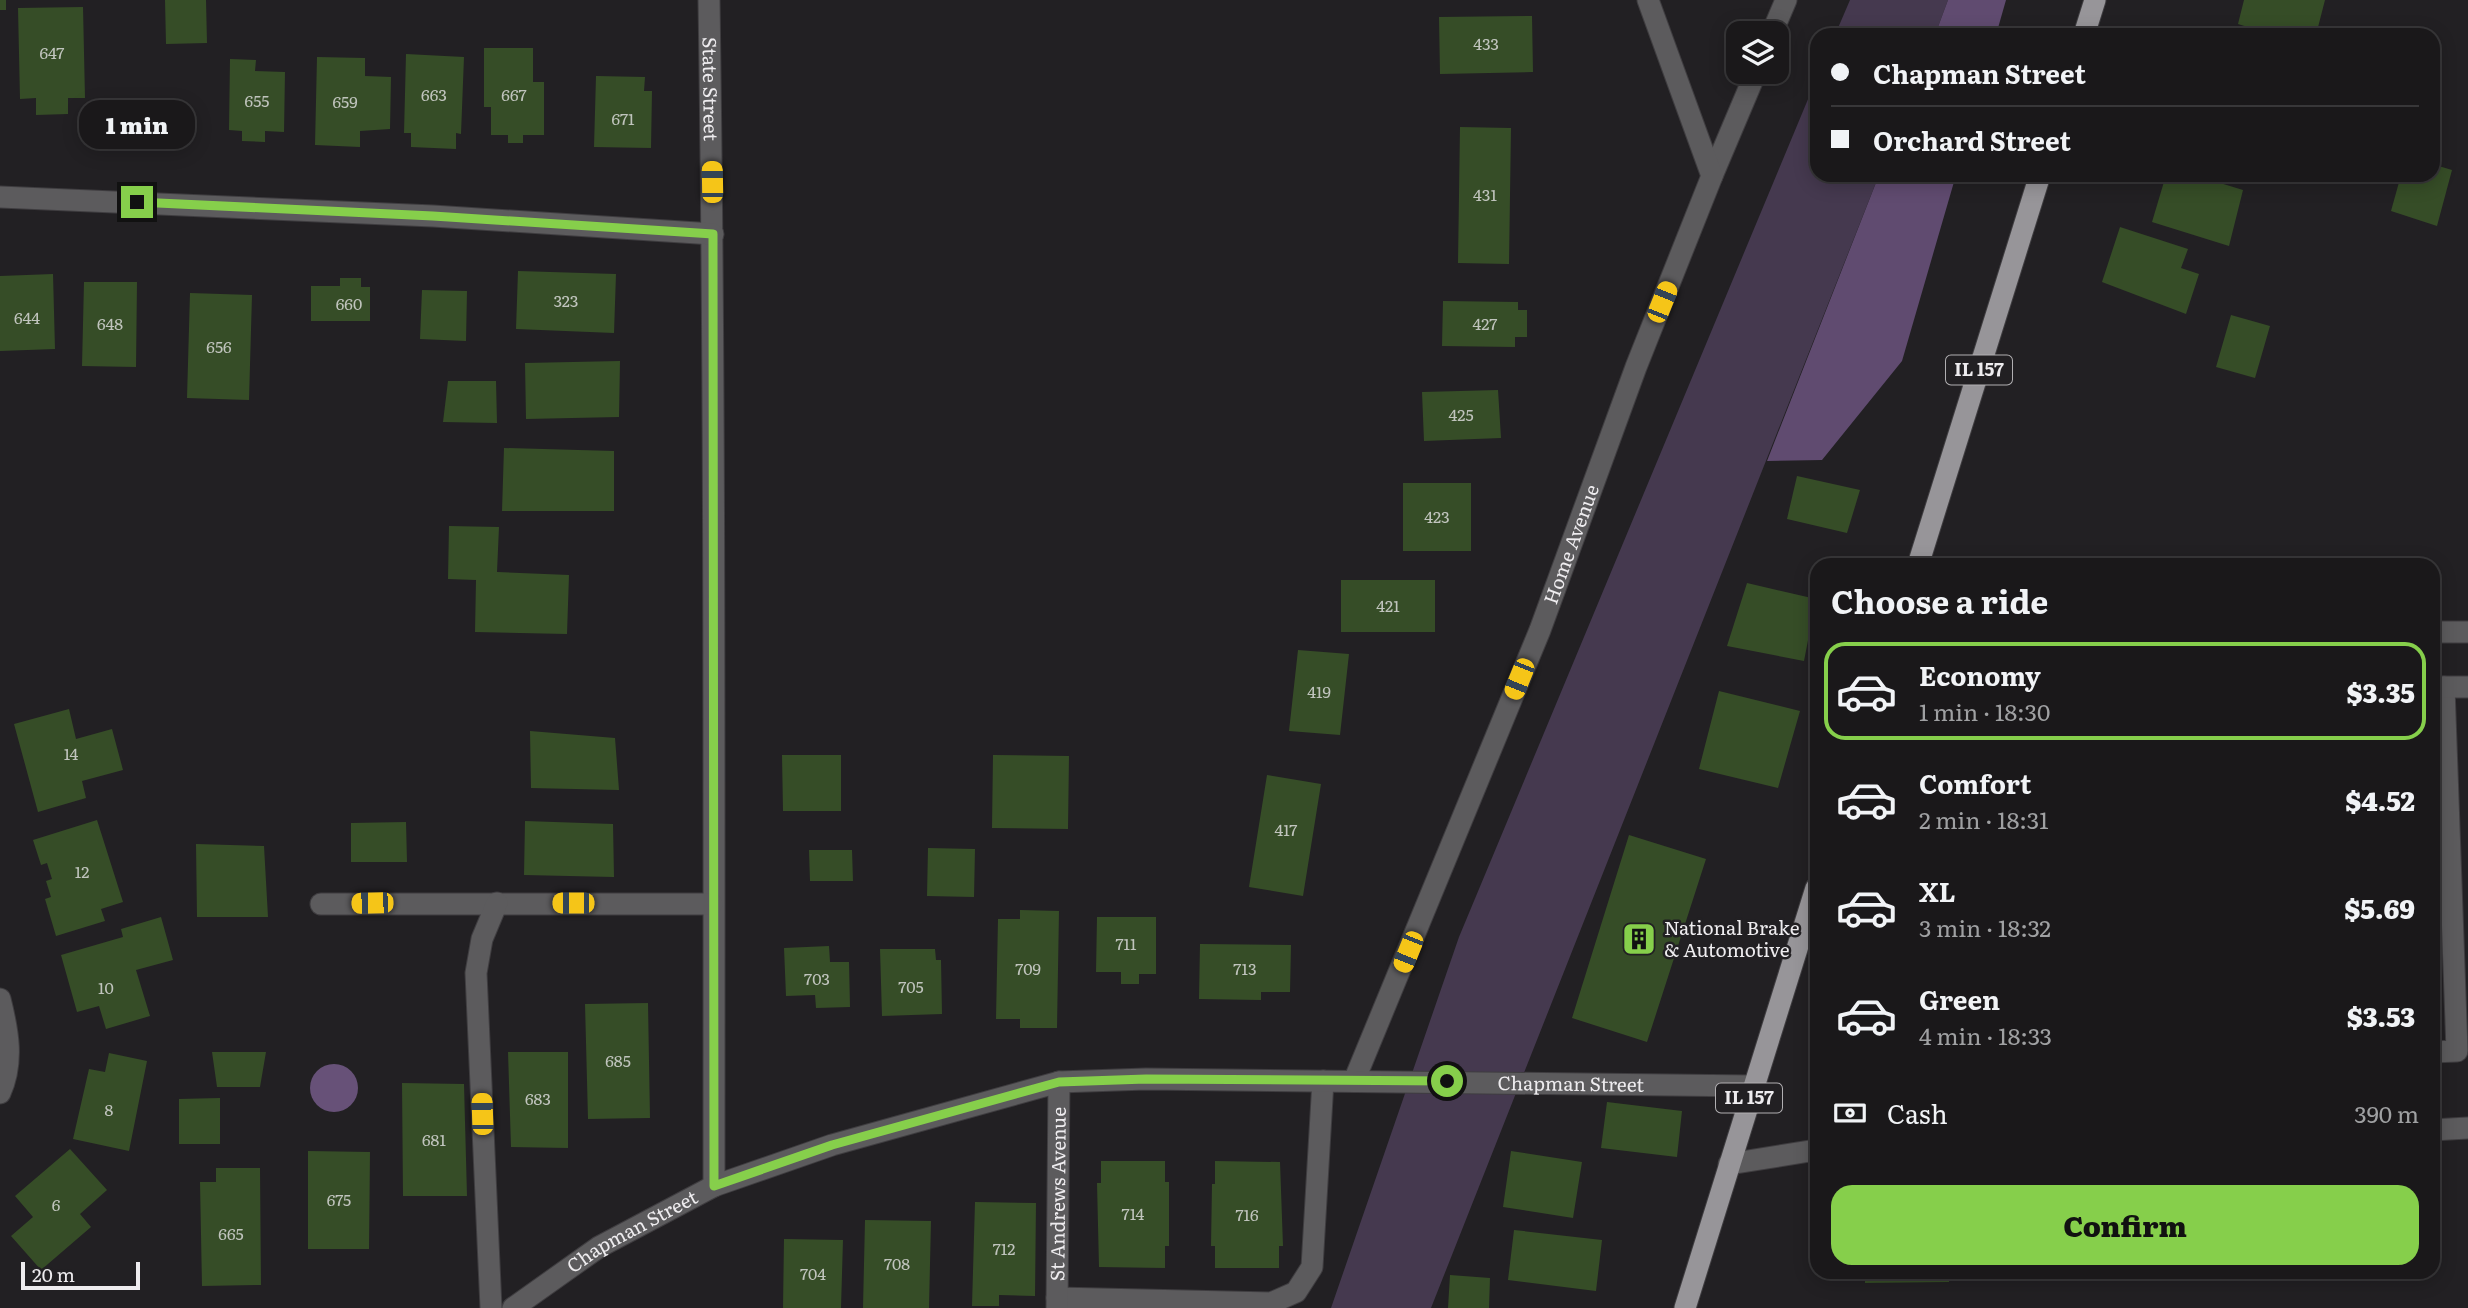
<!DOCTYPE html>
<meta charset="utf-8">
<style>
body{margin:0;font-family:Literata,serif;background:#272527;color:#f1f3f6;height:100vh;display:flex;flex-direction:column;font-size:26px;white-space:nowrap}
*{box-sizing:border-box;margin:0}
p{font-size:23px;color:#9fa0a2}
.icon{flex:none;width:38px;height:38px;fill:none;stroke:currentColor;stroke-width:2;stroke-linecap:round;stroke-linejoin:round}
.map{position:relative;flex:1;overflow:hidden}
.details{position:absolute;left:1810px;top:558px;width:630px;height:721px;display:flex;flex-direction:column;background:#1a181a;border-radius:21px;box-shadow:0 4px 18px #0003,0 0 0 2px #383739}
.details>*{flex:none}
.hud{position:absolute;left:1810px;top:28px;width:630px;height:154px;border-radius:21px;box-shadow:0 4px 18px #0003,0 0 0 2px #383739;display:grid;align-content:center;height:154px;padding:0 21px;background:#1a181a}
.controls{position:absolute;left:1726px;top:21px;display:grid;gap:14px}
.controls a{display:grid;place-items:center;width:63px;height:63px;border-radius:14px;background:#1a181a;box-shadow:0 4px 18px #0003,0 0 0 2px #383739;font-size:35px}
.scale{position:absolute;left:21px;bottom:18px;width:119px;box-sizing:border-box;padding-left:7px;border:4px solid #eeecef;border-top:0;font-size:19px;line-height:24px;white-space:nowrap;color:#eeecef;-webkit-text-stroke:5px #222023;paint-order:stroke}
.end{position:absolute;width:32px;height:32px;margin:-16px;border:9px solid #86cf4b;background:#111;box-shadow:0 0 0 4px #111}
.from{border-radius:50%}
.bubble{position:absolute;height:49px;border-radius:21px;background:#1a181a;box-shadow:0 4px 18px #0003,0 0 0 2px #383739;font-size:23px;font-weight:800;line-height:49px;text-align:center}
.car{position:absolute;width:21px;height:42px;margin:-21px -10px;border-radius:9px;box-shadow:0 0 5px 2px #0007;background:linear-gradient(#f5c518 24%,#345 0 40%,#f5c518 0 76%,#345 0 86%,#f5c518 0)}
.hud b{display:flex;align-items:center;gap:24px;height:66px;font-size:26px}
.hud b+b{border-top:2px solid #383739}
.hud i{width:18px;height:18px;background:#f1f3f6}
ul{padding:0;list-style:none}
li{display:flex;align-items:center;gap:21px;height:98px;margin:0 14px 10px;padding:0 7px;border:4px solid transparent;border-radius:21px}
li div{flex:1}
li b{display:block;font-size:26px}
li em{font-style:normal;font-weight:800}
li.active{border-color:#86cf4b}
li>.icon{width:63px;height:63px;stroke-width:1.5}
h2{padding:0 21px;font-size:32px;line-height:84px}
.pay{display:flex;align-items:center;gap:18px;height:77px;padding:0 21px;font-size:26px}
.pay p{margin-inline-start:auto}
.primary-button{display:flex;gap:14px;margin-top:auto;padding:14px 21px}
.primary-button a{flex:1;height:80px;border-radius:21px;background:#86cf4b;color:#111;font-size:28px;font-weight:800;line-height:80px;text-align:center}
.map>svg:first-child{display:block}
.green{fill:#45394f}
.forest{fill:#604b70}
.water{fill:#675178}
.building{fill:#364d27}
.lines{fill:none;stroke-linecap:round;stroke-linejoin:round}
.minor-casing{stroke:#3f3d40;stroke-width:23}
.major-casing{stroke:#3f3d40;stroke-width:23}
.minor{stroke:#5c5b5d;stroke-width:21}
.major{stroke:#979599;stroke-width:21}
.route{stroke:#86cf4b;stroke-width:9}
.labels{text-anchor:middle;stroke-width:5;stroke-linejoin:round;paint-order:stroke}
.number-label{font-size:16px;fill:#c0c4bd}
.shield{fill:#222023;stroke:#b1afb2;stroke-width:2}
.shield-label{font-size:18px;font-weight:bold;fill:#eeecef}
.street-label{font-size:19px;fill:#eeecef;stroke:#222023}
.poi-label{font-size:19px;fill:#eeecef;stroke:#222023;text-anchor:start}
</style>
<div class="map">
<svg width="2468" height="1308" viewBox="0 0 2468 1308">
<rect width="100%" height="100%" fill="#222023"/>
<!-- green -->
<path class="green" d="M1850 0H1948L1935 35H1835Z
M1816 80V175H1879L1431 1308H1331L1459 937Z"/>
<!-- forest -->
<path class="forest" d="M1948 0H2006L1996 35H1935Z
M1879 175H1956L1902 361 1822 460 1767 461Z"/>
<!-- water -->
<path class="water" d="M310 1088a24 24 0 1 1 48 0a24 24 0 1 1-48 0Z"/>
<!-- building -->
<path class="building" d="M0 0H6V10H0Z
M165 0H206L207 43 166 44Z
M2244 0H2325L2316 35H2273L2238 24Z
M83 7 85 98H68V114L36 115V98L20 99 18 8Z
M1532 16 1533 72 1440 74 1439 17Z
M484 48H533V82H544V135H523V143H508V135H491V107H484Z
M406 54 464 57 461 134 456 133V149L411 147V133H404Z
M317 57 365 58V76L391 77 390 129 360 131V147L315 145Z
M230 59 256 60 255 71 285 72 284 132 265 131V142L242 141V131L229 130Z
M596 76 645 77 644 91H652L651 148 594 147Z
M1460 127 1511 128 1509 264 1458 263Z
M2432 164 2452 170 2437 226 2391 211 2401 175H2432Z
M2166 175H2194L2243 190 2229 246 2152 222Z
M2120 227 2188 249 2181 268 2199 274 2186 314 2102 282Z
M518 271 616 274 614 333 516 329Z
M53 274 55 349 0 351V276Z
M340 278H361V287H370V321H311V286H340Z
M84 282H137L136 367 82 366Z
M422 290 467 291 466 341 420 339Z
M190 293 252 295 249 400 187 398Z
M1443 301 1518 302V310H1527V337H1515V347L1442 346Z
M2231 315 2270 326 2255 378 2216 367Z
M620 361 619 417 526 419 525 363Z
M448 381H496L497 423 443 422Z
M1498 390 1501 438 1424 441 1422 392Z
M504 448 614 451V511H502Z
M1797 476 1860 490 1847 533 1787 519Z
M1403 483H1471V551H1403Z
M449 526 499 527 497 572 569 575 567 634 475 632 476 580 448 579Z
M1341 580H1435V632H1341Z
M1747 583 1816 599 1804 661 1727 646Z
M1298 650 1349 654 1340 735 1289 731Z
M1719 691 1800 711 1778 788 1699 769Z
M69 709 76 739 112 729 123 770 82 781 86 798 38 812 14 724Z
M530 731 615 738 619 790 531 788Z
M782 755H841V811H783Z
M993 755 1069 756 1068 829 992 828Z
M1267 775 1321 784 1303 896 1249 887Z
M97 820 123 902 101 909 105 921 56 936 45 899 51 897 46 881 52 879 47 863 41 865 33 840Z
M525 821 613 824 614 877 524 875Z
M406 822 407 862H351V823Z
M1629 835 1706 859 1647 1042 1572 1018Z
M196 844 264 846 268 917H197Z
M928 848 975 849 974 897 927 896Z
M809 850H852L853 881H810Z
M1020 910 1059 911 1057 1028H1020V1019H996L998 919H1020Z
M161 917 173 960 136 970 150 1016 106 1029 99 1006 77 1012 61 955 123 937 121 929Z
M1097 917H1156V974H1139V984H1121V972H1096Z
M1200 944 1291 945 1290 992H1261V1000L1199 999Z
M829 946 830 962H849L850 1007 816 1008 815 995 786 996 784 948Z
M880 949H935L936 960H941L942 1014 882 1016Z
M648 1003 650 1118 588 1119 585 1004Z
M212 1052H266L260 1087H217Z
M508 1052H568V1148L511 1147Z
M109 1053 147 1061 129 1151 73 1139 89 1069 105 1072Z
M402 1083 464 1084 467 1196H403Z
M220 1098V1144H179V1099Z
M1607 1102 1682 1111 1677 1157 1601 1148Z
M70 1149 107 1190 80 1214 91 1227 41 1270 11 1236 33 1217 15 1196Z
M308 1151 370 1152 369 1249H308Z
M1511 1151 1582 1162 1573 1218 1503 1207Z
M1101 1161H1165V1182H1169V1246H1165V1268L1099 1267 1097 1183H1101Z
M1215 1161 1280 1162 1283 1246H1279V1268H1215V1246H1211L1212 1184H1215Z
M216 1168H260L261 1285 202 1286 200 1182H216Z
M975 1202 1036 1203 1035 1296 999 1295V1306H972Z
M865 1220 931 1221 929 1308H863Z
M1514 1230 1602 1240 1596 1291 1508 1280Z
M784 1239 843 1240 841 1308H783Z
M1865 1272H1949V1282L1865 1283Z
M1450 1275 1490 1278 1489 1308H1448Z"/>
<g class="lines">
<defs>
<g id="minor">
<path id="s1" d="M709 0C715 395 714 791 714 1186"/>
<path d="M1772 33 1786 0"/>
<path d="M1712 176 1756 72"/>
<path d="M0 197 433 216 713 234"/>
<path d="M2432 632H2468"/>
<path d="M2432 687H2444L2457 1051 2432 1052"/>
<path d="M2444 687H2468"/>
<path d="M321 904H712"/>
<path d="M0 999C8 1031 14 1062 0 1093"/>
<path id="s2" d="M1354 1081 1540 630 1636 367 1712 176 1648 0"/>
<path d="M2432 1130 2468 1128"/>
<path d="M1729 1164 1816 1150"/>
<path d="M1057 1298 1271 1303 1296 1292 1312 1267 1323 1081"/>
<path d="M491 1308 476 973 482 939 497 903"/>
<path id="s3" d="M513 1308 599 1247 714 1186 832 1145 1059 1082 1146 1079 1753 1086"/>
<path id="s4" d="M1057 1308 1059 1082"/>
</g>
<path id="major" d="M2084 35 2095 0
M1918 565 2040 175
M1685 1308 1816 888"/>
</defs>
<!-- minor casing -->
<use href="#minor" class="minor-casing"/>
<!-- major casing -->
<use href="#major" class="major-casing"/>
<!-- minor -->
<use href="#minor" class="minor"/>
<!-- major -->
<use href="#major" class="major"/>
</g>
<g class="lines">
<!-- route -->
<path class="route" d="M137 202 433 216 713 234 714 1186 832 1145 1059 1082 1146 1079 1447 1081"/>
</g>
<!-- icons -->
<defs>
<symbol id="building-square" viewBox="-11 -11 22 22"><rect x="-9" y="-9" width="18" height="18" rx="4" fill="#86cf4b" stroke="#222023"/><path d="M-4-6H4V6H1V3H-1V6H-4ZM-2.5-4.3h1.7v1.8h-1.7ZM.8-4.3h1.7v1.8H.8ZM-2.5-1h1.7V.8h-1.7ZM.8-1h1.7V.8H.8Z" fill="#111"/></symbol>
</defs>
<g fill-rule="evenodd">
<use href="#building-square" x="1620" y="920" width="38" height="38"/>
</g>
<g class="labels">
<!-- number labels -->
<g class="number-label">
<text x="1486" y="50">433</text>
<text x="52" y="59">647</text>
<text x="434" y="101">663</text>
<text x="514" y="101">667</text>
<text x="257" y="107">655</text>
<text x="345" y="108">659</text>
<text x="623" y="125">671</text>
<text x="1485" y="201">431</text>
<text x="566" y="307">323</text>
<text x="349" y="310">660</text>
<text x="27" y="324">644</text>
<text x="110" y="330">648</text>
<text x="1485" y="330">427</text>
<text x="219" y="353">656</text>
<text x="1461" y="421">425</text>
<text x="1437" y="523">423</text>
<text x="1388" y="612">421</text>
<text x="1319" y="698">419</text>
<text x="71" y="760">14</text>
<text x="1286" y="836">417</text>
<text x="82" y="878">12</text>
<text x="1126" y="950">711</text>
<text x="1028" y="975">709</text>
<text x="1245" y="975">713</text>
<text x="817" y="985">703</text>
<text x="911" y="993">705</text>
<text x="106" y="994">10</text>
<text x="618" y="1067">685</text>
<text x="538" y="1105">683</text>
<text x="109" y="1116">8</text>
<text x="434" y="1146">681</text>
<text x="339" y="1206">675</text>
<text x="56" y="1211">6</text>
<text x="1133" y="1220">714</text>
<text x="1247" y="1221">716</text>
<text x="231" y="1240">665</text>
<text x="1004" y="1255">712</text>
<text x="897" y="1270">708</text>
<text x="813" y="1280">704</text>
</g>
<!-- shield labels -->
<g class="shield">
<rect x="1946" y="355.5" width="66" height="29" rx="5"/>
<rect x="1716" y="1083.5" width="66" height="29" rx="5"/>
</g>
<g class="shield-label">
<text x="1979" y="376">IL 157</text>
<text x="1749" y="1104">IL 157</text>
</g>
<!-- street labels -->
<g class="street-label">
<text dy="7" stroke="none"><textPath href="#s1" startOffset="89">State Street</textPath></text>
<text dy="7" stroke="none"><textPath href="#s2" startOffset="579">Home Avenue</textPath></text>
<text dy="7" stroke="none"><textPath href="#s3" startOffset="1108">Chapman Street</textPath></text>
<text dy="7" stroke="none"><textPath href="#s4" startOffset="114">St Andrews Avenue</textPath></text>
<text dy="7" stroke="none"><textPath href="#s3" startOffset="142">Chapman Street</textPath></text>
</g>
<!-- poi labels -->
<g class="poi-label">
<text x="1664" y="935">National Brake<tspan x="1664" dy="22">&amp; Automotive</tspan></text>
</g>
</g>
</svg>
<div class="controls">
<a><svg class="icon" aria-label="layers" viewBox="0 0 24 24"><path d="M12 4l9 5-9 5-9-5zM3 14l9 5 9-5"/></svg></a>
</div>
<div class="scale">20 m</div>
<i class="end from" style="left:1447px;top:1081px"></i>
<i class="end" style="left:137px;top:202px"></i>
<div class="bubble" style="left:79px;top:100px;width:116px">1 min</div>
<i class="car" style="left:712px;top:182px;rotate:359deg"></i>
<i class="car" style="left:1662px;top:302px;rotate:22deg"></i>
<i class="car" style="left:1519px;top:679px;rotate:202deg"></i>
<i class="car" style="left:372px;top:903px;rotate:269deg"></i>
<i class="car" style="left:573px;top:903px;rotate:270deg"></i>
<i class="car" style="left:1408px;top:952px;rotate:202deg"></i>
<i class="car" style="left:482px;top:1114px;rotate:358deg"></i>
<div class="hud">
<b><i class="from"></i>Chapman Street</b>
<b><i></i>Orchard Street</b>
</div>
<section class="details">
<h2>Choose a ride</h2>
<ul>
<li class="active"><svg class="icon" aria-label="car" viewBox="0 0 24 24"><path d="M5 17H2v-5l4-1 3-4h7l3 4 3 1v5h-3M9 17h6M6 11h13"/><circle cx="7" cy="17" r="2"/><circle cx="17" cy="17" r="2"/></svg><div><b>Economy</b><p>1 min · 18:30</p></div><em>$3.35</em></li>
<li><svg class="icon" aria-label="car" viewBox="0 0 24 24"><path d="M5 17H2v-5l4-1 3-4h7l3 4 3 1v5h-3M9 17h6M6 11h13"/><circle cx="7" cy="17" r="2"/><circle cx="17" cy="17" r="2"/></svg><div><b>Comfort</b><p>2 min · 18:31</p></div><em>$4.52</em></li>
<li><svg class="icon" aria-label="car" viewBox="0 0 24 24"><path d="M5 17H2v-5l4-1 3-4h7l3 4 3 1v5h-3M9 17h6M6 11h13"/><circle cx="7" cy="17" r="2"/><circle cx="17" cy="17" r="2"/></svg><div><b>XL</b><p>3 min · 18:32</p></div><em>$5.69</em></li>
<li><svg class="icon" aria-label="car" viewBox="0 0 24 24"><path d="M5 17H2v-5l4-1 3-4h7l3 4 3 1v5h-3M9 17h6M6 11h13"/><circle cx="7" cy="17" r="2"/><circle cx="17" cy="17" r="2"/></svg><div><b>Green</b><p>4 min · 18:33</p></div><em>$3.53</em></li>
</ul>
<div class="pay"><svg class="icon" aria-label="cash" viewBox="0 0 24 24"><path d="M3 7h18v10H3z"/><circle cx="12" cy="12" r="2"/></svg>Cash<p>390 m</p></div>
<div class="primary-button"><a>Confirm</a></div>
</section>
</div>
